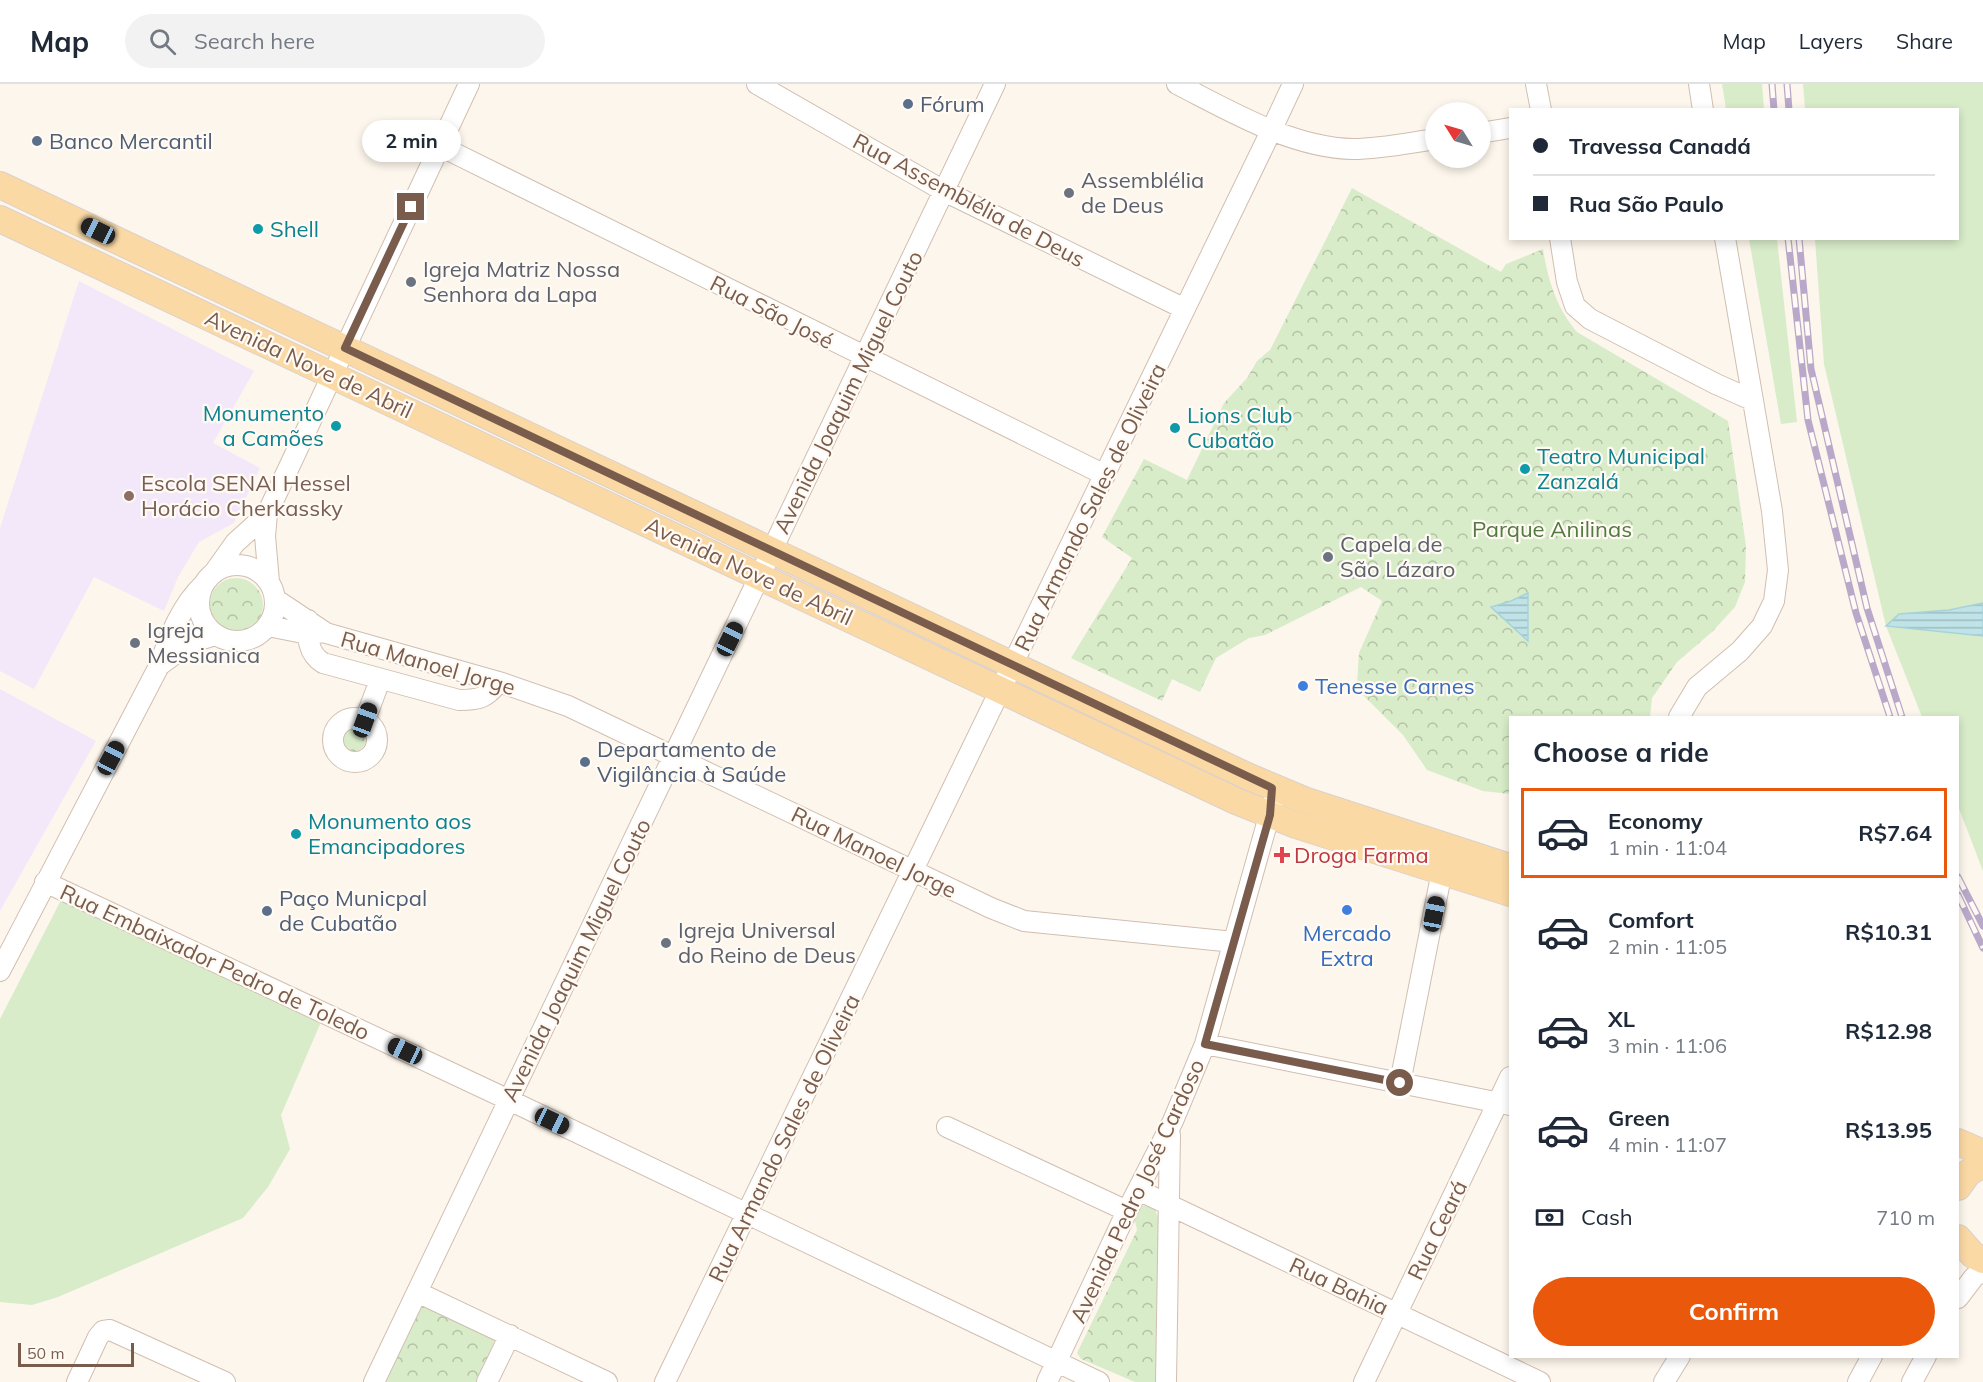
<!DOCTYPE html>
<meta charset="utf-8">
<style>
body{margin:0;font-family:Mulish,sans-serif;background:#f2f2f3;color:#1f2937;height:100vh;display:flex;flex-direction:column;font-size:22px;white-space:nowrap}
*{box-sizing:border-box;margin:0}
p{font-size:20px;color:#747a83}
.icon{flex:none;width:33px;height:33px;fill:none;stroke:currentColor;stroke-width:2;stroke-linecap:round;stroke-linejoin:round}
.map{position:relative;flex:1;overflow:hidden}
.drawer{position:absolute;left:1509px;top:632px;width:450px;height:642px;display:flex;flex-direction:column;background:#fff;border-radius:0px;box-shadow:0 3px 9px #0003}
.drawer>*{flex:none}
.guide{position:absolute;left:1509px;top:24px;width:450px;height:132px;border-radius:0px;box-shadow:0 3px 9px #0003;display:grid;align-content:center;height:132px;padding:0 24px;background:#fff}
.needle{width:39px;rotate:307deg}
.controls{position:absolute;left:1425px;top:18px;display:grid;gap:12px}
.controls a{display:grid;place-items:center;width:66px;height:66px;border-radius:50%;background:#fff;box-shadow:0 3px 9px #0003;font-size:30px}
.scale{position:absolute;left:18px;bottom:15px;width:116px;box-sizing:border-box;padding-left:6px;border:3px solid #7a5c4d;border-top:0;font-size:16px;line-height:21px;white-space:nowrap;color:#7a5c4d;-webkit-text-stroke:4px #fffaf3;paint-order:stroke}
.end{position:absolute;width:27px;height:27px;margin:-14px;border:8px solid #7a5c4d;background:#fff;box-shadow:0 0 0 3px #fff}
.from{border-radius:50%}
.bubble{position:absolute;height:42px;border-radius:21px;background:#fff;box-shadow:0 3px 9px #0003;font-size:20px;font-weight:700;line-height:42px;text-align:center}
.car{position:absolute;width:18px;height:36px;margin:-18px -9px;border-radius:8px;box-shadow:0 0 4px 2px #0007;background:linear-gradient(#222 24%,#8ab4d8 0 40%,#222 0 76%,#8ab4d8 0 86%,#222 0)}
.guide b{display:flex;align-items:center;gap:21px;height:57px;font-size:22px}
.guide b+b{border-top:2px solid #e0e1e3}
.guide i{width:15px;height:15px;background:#1f2937}
ul{padding:0;list-style:none}
li{display:flex;align-items:center;gap:18px;height:90px;margin:0 12px 9px;padding:0 12px;border:3px solid transparent;border-radius:0px}
li div{flex:1}
li b{display:block;font-size:22px}
li em{font-style:normal;font-weight:700}
li.on{border-color:#ea580c}
li>.icon{width:54px;height:54px;stroke-width:1.5}
h2{padding:0 24px;font-size:27px;line-height:72px}
.pay{display:flex;align-items:center;gap:15px;height:66px;padding:0 24px;font-size:22px}
.pay p{margin-inline-start:auto}
.action{display:flex;gap:12px;margin-top:auto;padding:12px 24px}
.action a{flex:1;height:69px;border-radius:36px;background:#ea580c;color:#fff;font-size:24px;font-weight:700;line-height:69px;text-align:center}
header{display:flex;align-items:center;gap:36px;box-sizing:border-box;height:84px;padding:0 30px;background:#fff;border-bottom:2px solid #e0e1e3}
header strong{font-size:28px}
nav{display:flex;gap:33px;margin-inline-start:auto;font-size:21px}
.search{width:420px;height:54px;background:#f2f2f3;display:flex;align-items:center;gap:15px;box-sizing:border-box;padding:0 21px;border-radius:33px;color:#747a83;font-size:22px}
.map>svg:first-child{display:block}
.education{fill:#f3e8fa}
.green{fill:#d8ecc9}
.park{fill:url(#park-crowns)}
.water{fill:url(#water-rules);stroke:#a5d3da;stroke-width:1.5}
.lines{fill:none;stroke-linecap:round;stroke-linejoin:round}
.minor-casing{stroke:#d1beb0;stroke-width:22}
.major-casing{stroke:#dad1cd;stroke-width:28}
.minor{stroke:#fff;stroke-width:20}
.major{stroke:#fbd9a5;stroke-width:26}
.rail-casing{stroke:#b9a8c9;stroke-width:7}
.rail{stroke:#fffaf3;stroke-width:4.5;stroke-dasharray:14;stroke-linecap:butt}
.route{stroke:#7a5c4d;stroke-width:8}
.service-dot{fill:#5c6f8a;stroke:#fffaf3;stroke-width:2}
.worship-dot{fill:#6b7280;stroke:#fffaf3;stroke-width:2}
.culture-dot{fill:#0f9aa8;stroke:#fffaf3;stroke-width:2}
.education-dot{fill:#8d6e63;stroke:#fffaf3;stroke-width:2}
.shop-dot{fill:#3f7fe0;stroke:#fffaf3;stroke-width:2}
.health-dot{fill:#e0444e;stroke:#fffaf3;stroke-width:2}
.labels{text-anchor:middle;stroke-width:4.5;stroke-linejoin:round;paint-order:stroke}
.service-label{font-size:22px;fill:#4e5e75;stroke:#fffaf3;text-anchor:start}
.worship-label{font-size:22px;fill:#5b616d;stroke:#fffaf3;text-anchor:start}
.street-label{font-size:22px;fill:#7a5c4d;stroke:#fffaf3}
.culture-label{font-size:22px;fill:#0d838f;stroke:#fffaf3;text-anchor:start}
.education-label{font-size:22px;fill:#785e54;stroke:#fffaf3;text-anchor:start}
.park-label{font-size:22px;fill:#537a41;stroke:#fffaf3}
.shop-label{font-size:22px;fill:#366cbe;stroke:#fffaf3;text-anchor:start}
.health-label{font-size:22px;fill:#be3a42;stroke:#fffaf3;text-anchor:start}
</style>
<header>
<strong>Map</strong>
<div class="search"><svg class="icon" aria-label="search" viewBox="0 0 24 24"><circle cx="10" cy="10" r="6"/><path d="M15 15l6 6"/></svg>Search here</div>
<nav><a>Map</a><a>Layers</a><a>Share</a></nav>
</header>
<div class="map">
<svg width="1983" height="1298" viewBox="0 0 1983 1298">
<defs>
<pattern id="park-crowns" width="20" height="18" patternUnits="userSpaceOnUse" patternTransform="scale(1.5)"><rect width="20" height="18" fill="#d8ecc9"/><path d="M2 6a3 3 0 1 1 6 0M12 15a3 3 0 1 1 6 0" fill="none" stroke="#b4c2a5"/></pattern>
<pattern id="water-rules" width="6" height="5" patternUnits="userSpaceOnUse" patternTransform="scale(1.5)"><rect width="6" height="5" fill="#bfe3e8"/><path d="M0 2.5h6" fill="none" stroke="#a0bbbe"/></pattern>
</defs>
<rect width="100%" height="100%" fill="#fdf6ec"/>
<!-- education -->
<path class="education" d="M79 197 254 287 213 359 260 384 234 439 199 458 178 493 164 527 94 493 34 605 0 587V444Z
M0 605 96 657 0 827Z"/>
<!-- green -->
<path class="green" d="M1722 0H1762L1764 25H1726Z
M1803 0H1983V519L1887 542 1983 552V787L1958 722V633H1922L1886 542 1824 280 1815 155 1958 154V26L1805 25Z
M1749 155H1777L1797 338 1781 340Z
M61 816 321 938 281 1031 290 1065 268 1103 243 1134 58 1213 32 1221 0 1218V935Z"/>
<!-- park -->
<path class="park" d="M1352 104 1501 188 1506 180 1543 165C1548 196 1556 223 1577 248L1728 337 1746 462 1745 498 1735 523 1712 548 1677 578 1652 614 1650 633H1510V710L1483 707 1427 686 1403 651 1362 610 1357 600 1359 569 1382 517 1361 503 1265 551 1249 554 1216 574 1200 608 1172 595 1162 617 1071 574 1132 474 1102 453 1144 375 1187 396 1224 319 1247 294 1257 277 1270 266Z
M209 521a27 27 0 1 1 54 0a27 27 0 1 1-54 0Z
M342 655a12 12 0 1 1 24 0a12 12 0 1 1-24 0Z
M1141 1121 1154 1124 1159 1135 1164 1298H1135L1081 1275 1077 1269 1137 1146 1134 1133Z
M423 1219 501 1257 481 1298H386Z"/>
<!-- water -->
<path class="water" d="M1528 509V557L1491 523 1511 517Z
M1983 519V552L1886 542 1899 530 1949 526Z"/>
<g class="lines">
<defs>
<path id="minor" d="M757 0 944 107 1185 225
M1177 0C1230 27 1292 64 1353 65 1381 65 1408 59 1436 55
M1536 0 1541 26
M1699 0 1703 26
M1480 49 1510 44
M440 62 1105 391
M1560 154 1567 198 1575 222 1590 235 1716 300 1752 316
M199 519a38 38 0 1 1 76 0a38 38 0 1 1-76 0Z
M213 490 235 459 267 430
M269 498 265 452 267 430 469 0
M275 515 326 549 499 598 568 622 991 824 1024 837 1234 858
M308 536C307 553 308 570 323 579L459 616C480 616 486 614 499 598
M268 542 308 550 318 549
M160 581 190 559 215 551
M1679 633 1697 603 1740 567 1762 542 1774 517 1778 486 1772 427 1725 154
M333 656a22 22 0 1 1 44 0a22 22 0 1 1-44 0Z
M365 636 380 596
M45 798 509 1016 1099 1298
M0 887 159 582C170 552 180 523 204 500
M1205 960 1510 1021
M1400 999 1442 787
M947 1043 1127 1127
M1138 1106 1540 1298
M417 1208 607 1298
M1958 1214 1974 1193 1983 1187
M77 1298 98 1253 103 1247 110 1246 225 1298
M374 1298 995 0
M487 1298 510 1251
M665 1298 1271 47 1293 0
M1047 1298 1127 1127 1173 1037 1205 960 1273 718
M1166 1298 1170 1051
M1364 1298 1510 993
M1664 1298 1680 1272
M1858 1298 1872 1272
M1912 1298 1926 1272"/>
<path id="major" d="M0 101 1247 692 1304 716 1510 783
M0 135 1236 717 1296 741 1510 809
M1958 1058 1983 1069
M1958 1103 1968 1089 1983 1080
M1958 1154 1973 1171 1983 1176"/>
</defs>
<!-- minor casing -->
<use href="#minor" class="minor-casing"/>
<!-- major casing -->
<use href="#major" class="major-casing"/>
<!-- minor -->
<use href="#minor" class="minor"/>
<!-- major -->
<use href="#major" class="major"/>
<defs>
<path id="rail" d="M1772 0 1774 26
M1787 0 1789 26
M1788 154 1808 336 1856 529 1890 633
M1799 154 1811 285 1867 524 1902 633
M1958 793 1983 842
M1958 811 1983 864"/>
</defs>
<!-- rail casing -->
<use href="#rail" class="rail-casing"/>
<!-- rail -->
<use href="#rail" class="rail"/>
</g>
<g class="lines">
<!-- route -->
<path class="route" d="M411 123 345 264 1272 704 1270 731 1205 960 1400 999"/>
</g>
<!-- markers -->
<g class="service-dot">
<circle cx="908" cy="20" r="6"/>
<circle cx="37" cy="57" r="6"/>
<circle cx="585" cy="678" r="6"/>
<circle cx="267" cy="827" r="6"/>
</g>
<g class="worship-dot">
<circle cx="1069" cy="109" r="6"/>
<circle cx="411" cy="198" r="6"/>
<circle cx="1328" cy="473" r="6"/>
<circle cx="135" cy="559" r="6"/>
<circle cx="666" cy="859" r="6"/>
</g>
<g class="culture-dot">
<circle cx="258" cy="145" r="6"/>
<circle cx="336" cy="342" r="6"/>
<circle cx="1175" cy="344" r="6"/>
<circle cx="1525" cy="385" r="6"/>
<circle cx="296" cy="750" r="6"/>
</g>
<circle class="education-dot" cx="129" cy="412" r="6"/>
<g class="shop-dot">
<circle cx="1303" cy="602" r="6"/>
<circle cx="1347" cy="826" r="6"/>
</g>
<path class="health-dot" d="M1279 762h6v6h6v6h-6v6h-6v-6h-6v-6h6z"/>
<g class="labels">
<!-- service labels -->
<g class="service-label">
<text x="920" y="28">Fórum</text>
<text x="49" y="65">Banco Mercantil</text>
<text x="597" y="673">Departamento de<tspan x="597" dy="25">Vigilância à Saúde</tspan></text>
<text x="279" y="822">Paço Municpal<tspan x="279" dy="25">de Cubatão</tspan></text>
</g>
<!-- worship labels -->
<g class="worship-label">
<text x="1081" y="104">Assemblélia<tspan x="1081" dy="25">de Deus</tspan></text>
<text x="423" y="193">Igreja Matriz Nossa<tspan x="423" dy="25">Senhora da Lapa</tspan></text>
<text x="1340" y="468">Capela de<tspan x="1340" dy="25">São Lázaro</tspan></text>
<text x="147" y="554">Igreja<tspan x="147" dy="25">Messianica</tspan></text>
<text x="678" y="854">Igreja Universal<tspan x="678" dy="25">do Reino de Deus</tspan></text>
</g>
<!-- street labels -->
<g class="street-label">
<text transform="translate(969 116) rotate(28)" y="8">Rua Assemblélia de Deus</text>
<text transform="translate(772 228) rotate(27)" y="8">Rua São José</text>
<text transform="translate(309 280) rotate(25)" y="8">Avenida Nove de Abril</text>
<text transform="translate(848 308) rotate(-64)" y="8">Avenida Joaquim Miguel Couto</text>
<text transform="translate(1090 423) rotate(-64)" y="8">Rua Armando Sales de Oliveira</text>
<text transform="translate(749 487) rotate(25)" y="8">Avenida Nove de Abril</text>
<text transform="translate(428 579) rotate(16)" y="8">Rua Manoel Jorge</text>
<text transform="translate(874 768) rotate(26)" y="8">Rua Manoel Jorge</text>
<text transform="translate(576 876) rotate(-64)" y="8">Avenida Joaquim Miguel Couto</text>
<text transform="translate(215 878) rotate(25)" y="8">Rua Embaixador Pedro de Toledo</text>
<text transform="translate(784 1054) rotate(-64)" y="8">Rua Armando Sales de Oliveira</text>
<text transform="translate(1137 1107) rotate(-65)" y="8">Avenida Pedro José Cardoso</text>
<text transform="translate(1437 1146) rotate(-64)" y="8">Rua Ceará</text>
<text transform="translate(1339 1202) rotate(25)" y="8">Rua Bahia</text>
</g>
<!-- culture labels -->
<g class="culture-label">
<text x="270" y="153">Shell</text>
<text x="324" y="337" text-anchor="end">Monumento<tspan x="324" dy="25">a Camões</tspan></text>
<text x="1187" y="339">Lions Club<tspan x="1187" dy="25">Cubatão</tspan></text>
<text x="1537" y="380">Teatro Municipal<tspan x="1537" dy="25">Zanzalá</tspan></text>
<text x="308" y="745">Monumento aos<tspan x="308" dy="25">Emancipadores</tspan></text>
</g>
<!-- education labels -->
<g class="education-label">
<text x="141" y="407">Escola SENAI Hessel<tspan x="141" dy="25">Horácio Cherkassky</tspan></text>
</g>
<!-- park labels -->
<g class="park-label">
<text x="1552" y="453">Parque Anilinas</text>
</g>
<!-- shop labels -->
<g class="shop-label">
<text x="1315" y="610">Tenesse Carnes</text>
<text x="1347" y="857" text-anchor="middle">Mercado<tspan x="1347" dy="25">Extra</tspan></text>
</g>
<!-- health labels -->
<g class="health-label">
<text x="1294" y="779">Droga Farma</text>
</g>
</g>
</svg>
<div class="controls">
<a><svg class="needle" viewBox="-14 -14 28 28"><path d="M0-13l5 13h-10z" fill="#e53935"/><path d="M0 13l5-13h-10z" fill="#747a83"/></svg></a>
</div>
<div class="scale">50 m</div>
<i class="end from" style="left:1400px;top:999px"></i>
<i class="end" style="left:411px;top:123px"></i>
<div class="bubble" style="left:362px;top:36px;width:99px">2 min</div>
<i class="car" style="left:98px;top:147px;rotate:296deg"></i>
<i class="car" style="left:730px;top:555px;rotate:26deg"></i>
<i class="car" style="left:365px;top:636px;rotate:20deg"></i>
<i class="car" style="left:111px;top:674px;rotate:28deg"></i>
<i class="car" style="left:1434px;top:830px;rotate:11deg"></i>
<i class="car" style="left:405px;top:967px;rotate:295deg"></i>
<i class="car" style="left:552px;top:1037px;rotate:115deg"></i>
<div class="guide">
<b><i class="from"></i>Travessa Canadá</b>
<b><i></i>Rua São Paulo</b>
</div>
<section class="drawer">
<h2>Choose a ride</h2>
<ul>
<li class="on"><svg class="icon" aria-label="car" viewBox="0 0 24 24"><path d="M5 17H2v-5l4-1 3-4h7l3 4 3 1v5h-3M9 17h6M6 11h13"/><circle cx="7" cy="17" r="2"/><circle cx="17" cy="17" r="2"/></svg><div><b>Economy</b><p>1 min · 11:04</p></div><em>R$7.64</em></li>
<li><svg class="icon" aria-label="car" viewBox="0 0 24 24"><path d="M5 17H2v-5l4-1 3-4h7l3 4 3 1v5h-3M9 17h6M6 11h13"/><circle cx="7" cy="17" r="2"/><circle cx="17" cy="17" r="2"/></svg><div><b>Comfort</b><p>2 min · 11:05</p></div><em>R$10.31</em></li>
<li><svg class="icon" aria-label="car" viewBox="0 0 24 24"><path d="M5 17H2v-5l4-1 3-4h7l3 4 3 1v5h-3M9 17h6M6 11h13"/><circle cx="7" cy="17" r="2"/><circle cx="17" cy="17" r="2"/></svg><div><b>XL</b><p>3 min · 11:06</p></div><em>R$12.98</em></li>
<li><svg class="icon" aria-label="car" viewBox="0 0 24 24"><path d="M5 17H2v-5l4-1 3-4h7l3 4 3 1v5h-3M9 17h6M6 11h13"/><circle cx="7" cy="17" r="2"/><circle cx="17" cy="17" r="2"/></svg><div><b>Green</b><p>4 min · 11:07</p></div><em>R$13.95</em></li>
</ul>
<div class="pay"><svg class="icon" aria-label="cash" viewBox="0 0 24 24"><path d="M3 7h18v10H3z"/><circle cx="12" cy="12" r="2"/></svg>Cash<p>710 m</p></div>
<div class="action"><a>Confirm</a></div>
</section>
</div>
